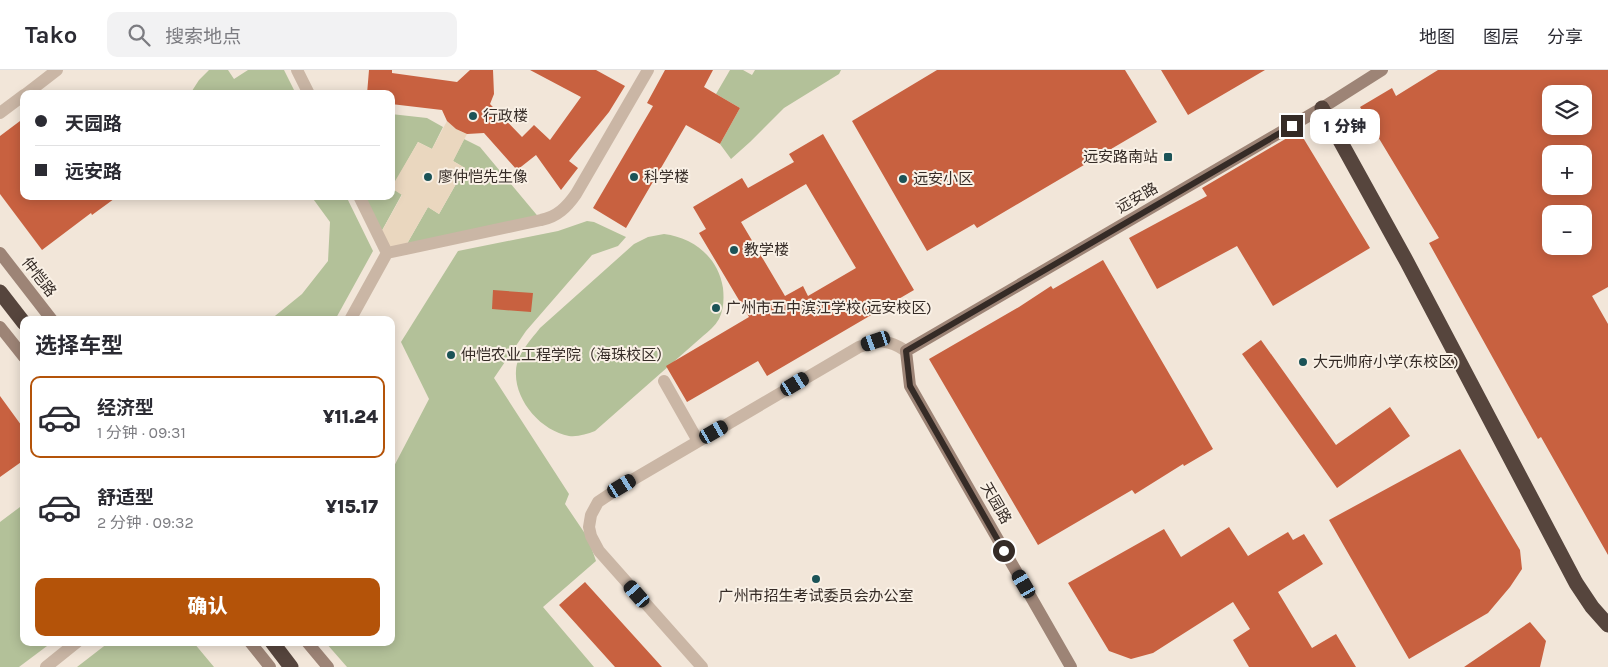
<!DOCTYPE html>
<html lang="zh">
<meta charset="utf-8">
<style>
body{margin:0;font-family:Karla,"Noto Sans SC",sans-serif;background:#f2f2f3;color:#2b2b33;height:100vh;display:flex;flex-direction:column;font-size:19px;white-space:nowrap}
*{box-sizing:border-box;margin:0}
p{font-size:16px;color:#7c7c81}
.icon{flex:none;width:28px;height:28px;fill:none;stroke:currentColor;stroke-width:2;stroke-linecap:round;stroke-linejoin:round}
.map{position:relative;flex:1;overflow:hidden}
.drawer{position:absolute;left:20px;top:246px;width:375px;height:330px;display:flex;flex-direction:column;background:#fff;border-radius:10px;box-shadow:0 2px 12px #0003}
.drawer>*{flex:none}
.top-card{position:absolute;left:20px;top:20px;width:375px;height:110px;border-radius:10px;box-shadow:0 2px 12px #0003;display:grid;align-content:center;height:110px;padding:0 15px;background:#fff}
.controls{position:absolute;left:1542px;top:15px;display:grid;gap:10px}
.controls a{display:grid;place-items:center;width:50px;height:50px;border-radius:10px;background:#fff;box-shadow:0 2px 12px #0003;font-size:25px}
.end{position:absolute;width:22px;height:22px;margin:-11px;border:6px solid #352b26;background:#fff;box-shadow:0 0 0 2px #fff}
.from{border-radius:50%}
.bubble{position:absolute;height:35px;border-radius:10px;background:#fff;box-shadow:0 2px 12px #0003;font-size:16px;font-weight:800;line-height:35px;text-align:center}
.car{position:absolute;width:15px;height:30px;margin:-15px -8px;border-radius:6px;box-shadow:0 0 4px 1px #0007;background:linear-gradient(#222 24%,#8ab4d8 0 40%,#222 0 76%,#8ab4d8 0 86%,#222 0)}
.top-card b{display:flex;align-items:center;gap:18px;height:48px;font-size:19px}
.top-card b+b{border-top:1px solid #e1e1e2}
.top-card i{width:12px;height:12px;background:#2b2b33}
ul{padding:0;list-style:none}
li{display:flex;align-items:center;gap:15px;height:82px;margin:0 10px 8px;padding:0 5px;border:2px solid transparent;border-radius:10px}
li div{flex:1}
li b{display:block;font-size:19px}
li em{font-style:normal;font-weight:800}
li.current{border-color:#b45309}
li>.icon{width:45px;height:45px;stroke-width:1.5}
h2{padding:0 15px;font-size:22px;line-height:60px}
.cta{display:flex;gap:10px;margin-top:auto;padding:10px 15px}
.cta a{flex:1;height:58px;border-radius:10px;background:#b45309;color:#fff;font-size:20px;font-weight:800;line-height:58px;text-align:center}
header{display:flex;align-items:center;gap:30px;box-sizing:border-box;height:70px;padding:0 25px;background:#fff;border-bottom:1px solid #e1e1e2}
header strong{font-size:24px}
nav{display:flex;gap:28px;margin-inline-start:auto;font-size:18px}
.search{width:350px;height:45px;background:#f2f2f3;display:flex;align-items:center;gap:12px;box-sizing:border-box;padding:0 18px;border-radius:10px;color:#7c7c81;font-size:19px}
.map>svg:first-child{display:block}
.green{fill:#b3c199}
.plaza{fill:#ead7bf}
.building{fill:#c86140;fill-rule:evenodd}
.lines{fill:none;stroke-linecap:round;stroke-linejoin:round}
.street{stroke:#cab6a5;stroke-width:12}
.secondary{stroke:#9d8476;stroke-width:12}
.highway{stroke:#56453d;stroke-width:15}
.route{stroke:#352b26;stroke-width:6}
.poi-dot{fill:#1b5357;stroke:#f9f0e5;stroke-width:2}
.labels{text-anchor:middle;stroke-width:4;stroke-linejoin:round;paint-order:stroke}
.poi-label{font-size:15px;fill:#352b26;stroke:#f9f0e5;text-anchor:start}
.street-label{font-size:15px;fill:#352b26;stroke:#f9f0e5}
</style>
<header>
<strong>Tako</strong>
<div class="search"><svg class="icon" aria-label="search" viewBox="0 0 24 24"><circle cx="10" cy="10" r="6"/><path d="M15 15l6 6"/></svg>搜索地点</div>
<nav><a>地图</a><a>图层</a><a>分享</a></nav>
</header>
<div class="map">
<svg width="1608" height="597" viewBox="0 0 1608 597">
<rect width="100%" height="100%" fill="#f2e6d9"/>
<!-- green -->
<path class="green" d="M209 0H228L234 9 248 0H284L296 24H190L199 10Z
M730 0H743L752 5 755 0H841L839 4 784 38 750 72 731 89 720 74 740 38 716 24Z
M391 44 427 48 443 57 432 79 418 72 392 118 402 124 379 166 359 126H391Z
M464 69 480 77 541 150 404 179 428 137 439 144 465 98 453 91Z
M311 126H346L373 181 335 250H270L302 224 328 191 330 152Z
M587 151 594 152 626 167 618 176 592 185 526 261 494 308 569 424 565 434 588 468 596 491 543 537 594 597H347L326 573 391 572V402L429 329 401 272 458 181 558 161Z
M664 164C694 168 718 187 723 218 724 228 724 239 719 249 715 256 709 261 703 266L595 361C587 364 578 367 569 366 541 361 514 330 516 301 517 284 530 271 540 258L634 174 648 167Z
M24 434V572L51 573 19 597H0V452Z
M108 573H194L214 597H77Z"/>
<!-- plaza -->
<path class="plaza" d="M447 51 456 59 467 64 453 91 465 98 439 144 428 137 404 179 387 183 379 166 402 125 391 118 418 72 432 79Z"/>
<!-- building -->
<path class="building" d="M369 0H392V3L457 12 470 0H493L494 24 490 34 522 67 534 55 550 70 581 27 530 0H596L625 16 609 42 569 91 578 98 561 120 536 85 517 100 484 63 467 64 456 59 447 51 442 40 391 34V24H367Z
M665 0H713L704 17 740 38 720 74 686 55 626 158 593 138 653 36 647 33Z
M937 0H1125L1157 52 977 158 974 154 927 181 852 51Z
M1161 0H1265L1188 45Z
M1438 0H1608V217L1592 226 1608 254V485L1541 367 1538 369 1429 173 1439 168 1360 37 1392 18 1396 26ZM1551 24H1584V56H1551ZM1551 84H1584V116H1551ZM1551 144H1584V176H1551Z
M24 48V126H118L92 145 91 143 42 180 0 124V66Z
M1299 61 1370 178 1273 236 1237 176 1157 219 1129 168 1207 126 1202 118Z
M823 64 914 220 767 306 758 291 687 332 666 296 749 247 699 163 706 159 693 137 742 108 748 118 794 92 789 84ZM806 114 856 198 808 226 803 216 785 226 741 152Z
M1103 190 1213 379 1184 396 1183 394 1135 424 1132 420 1038 475 929 289 1019 237 1051 216 1053 219Z
M493 220 533 223 531 242 492 239Z
M1261 270 1336 375 1390 337 1410 366 1337 418 1242 284Z
M0 326 24 359V390L0 407Z
M1460 379 1520 480 1522 499 1510 517 1488 543 1409 589 1329 450Z
M1229 457 1248 486 1288 462 1293 470 1304 464 1323 494 1278 522 1312 578 1336 564 1356 597H1249L1233 570 1250 559 1233 532 1153 583 1131 589 1109 581 1068 513 1164 459 1181 487Z
M585 512 662 597H615L559 535Z
M1530 552 1546 571 1540 597H1464Z"/>
<g class="lines">
<!-- street -->
<path class="street" d="M297 0 309 24
M26 24 57 0
M0 43 24 25
M387 183 541 150C557 147 567 137 576 124L648 0
M350 250 387 183 359 126
M664 311 698 371
M46 597 77 572
M702 597 599 481 591 466 589 457 591 445 598 432 622 416 859 277C879 270 888 269 906 281"/>
<!-- secondary -->
<path class="secondary" d="M0 183 52 250
M0 257 24 287
M250 572 270 597
M307 572 328 597
M1071 597 910 316 906 281 1322 38 1382 0"/>
<!-- highway -->
<path class="highway" d="M1322 38 1407 192 1576 513 1592 537 1608 555
M0 222 24 253
M272 572 291 597"/>
</g>
<g class="lines">
<!-- route -->
<path class="route" d="M1004 481 910 316 906 281 1292 56"/>
</g>
<!-- markers -->
<g class="poi-dot">
<circle cx="473" cy="46" r="5"/>
<rect x="1163" y="82" width="10" height="10" rx="2.5"/>
<circle cx="428" cy="107" r="5"/>
<circle cx="634" cy="107" r="5"/>
<circle cx="903" cy="109" r="5"/>
<circle cx="734" cy="180" r="5"/>
<circle cx="716" cy="238" r="5"/>
<circle cx="451" cy="285" r="5"/>
<circle cx="1303" cy="292" r="5"/>
<circle cx="816" cy="509" r="5"/>
</g>
<g class="labels">
<!-- poi labels -->
<g class="poi-label">
<text x="483" y="51">行政楼</text>
<text x="1158" y="92" text-anchor="end">远安路南站</text>
<text x="438" y="112">廖仲恺先生像</text>
<text x="644" y="112">科学楼</text>
<text x="913" y="114">远安小区</text>
<text x="744" y="185">教学楼</text>
<text x="726" y="243">广州市五中滨江学校(远安校区)</text>
<text x="461" y="290">仲恺农业工程学院（海珠校区）</text>
<text x="1313" y="297">大元帅府小学(东校区)</text>
<text x="816" y="531" text-anchor="middle">广州市招生考试委员会办公室</text>
</g>
<!-- street labels -->
<g class="street-label">
<text transform="translate(1137 128) rotate(-30)" y="5">远安路</text>
<text transform="translate(39 207) rotate(52)" y="5">仲恺路</text>
<text transform="translate(996 433) rotate(60)" y="5">天园路</text>
</g>
</g>
</svg>
<div class="controls">
<a><svg class="icon" aria-label="layers" viewBox="0 0 24 24"><path d="M12 4l9 5-9 5-9-5zM3 14l9 5 9-5"/></svg></a>
<a>+</a>
<a>−</a>
</div>
<i class="end from" style="left:1004px;top:481px"></i>
<i class="end" style="left:1292px;top:56px"></i>
<div class="bubble" style="left:1310px;top:39px;width:70px">1 分钟</div>
<i class="car" style="left:876px;top:271px;rotate:251deg"></i>
<i class="car" style="left:795px;top:314px;rotate:59deg"></i>
<i class="car" style="left:714px;top:362px;rotate:60deg"></i>
<i class="car" style="left:622px;top:416px;rotate:59deg"></i>
<i class="car" style="left:1024px;top:514px;rotate:330deg"></i>
<i class="car" style="left:637px;top:524px;rotate:319deg"></i>
<div class="top-card">
<b><i class="from"></i>天园路</b>
<b><i></i>远安路</b>
</div>
<section class="drawer">
<h2>选择车型</h2>
<ul>
<li class="current"><svg class="icon" aria-label="car" viewBox="0 0 24 24"><path d="M5 17H2v-5l4-1 3-4h7l3 4 3 1v5h-3M9 17h6M6 11h13"/><circle cx="7" cy="17" r="2"/><circle cx="17" cy="17" r="2"/></svg><div><b>经济型</b><p>1 分钟 · 09:31</p></div><em>¥11.24</em></li>
<li><svg class="icon" aria-label="car" viewBox="0 0 24 24"><path d="M5 17H2v-5l4-1 3-4h7l3 4 3 1v5h-3M9 17h6M6 11h13"/><circle cx="7" cy="17" r="2"/><circle cx="17" cy="17" r="2"/></svg><div><b>舒适型</b><p>2 分钟 · 09:32</p></div><em>¥15.17</em></li>
</ul>
<div class="cta"><a>确认</a></div>
</section>
</div>
